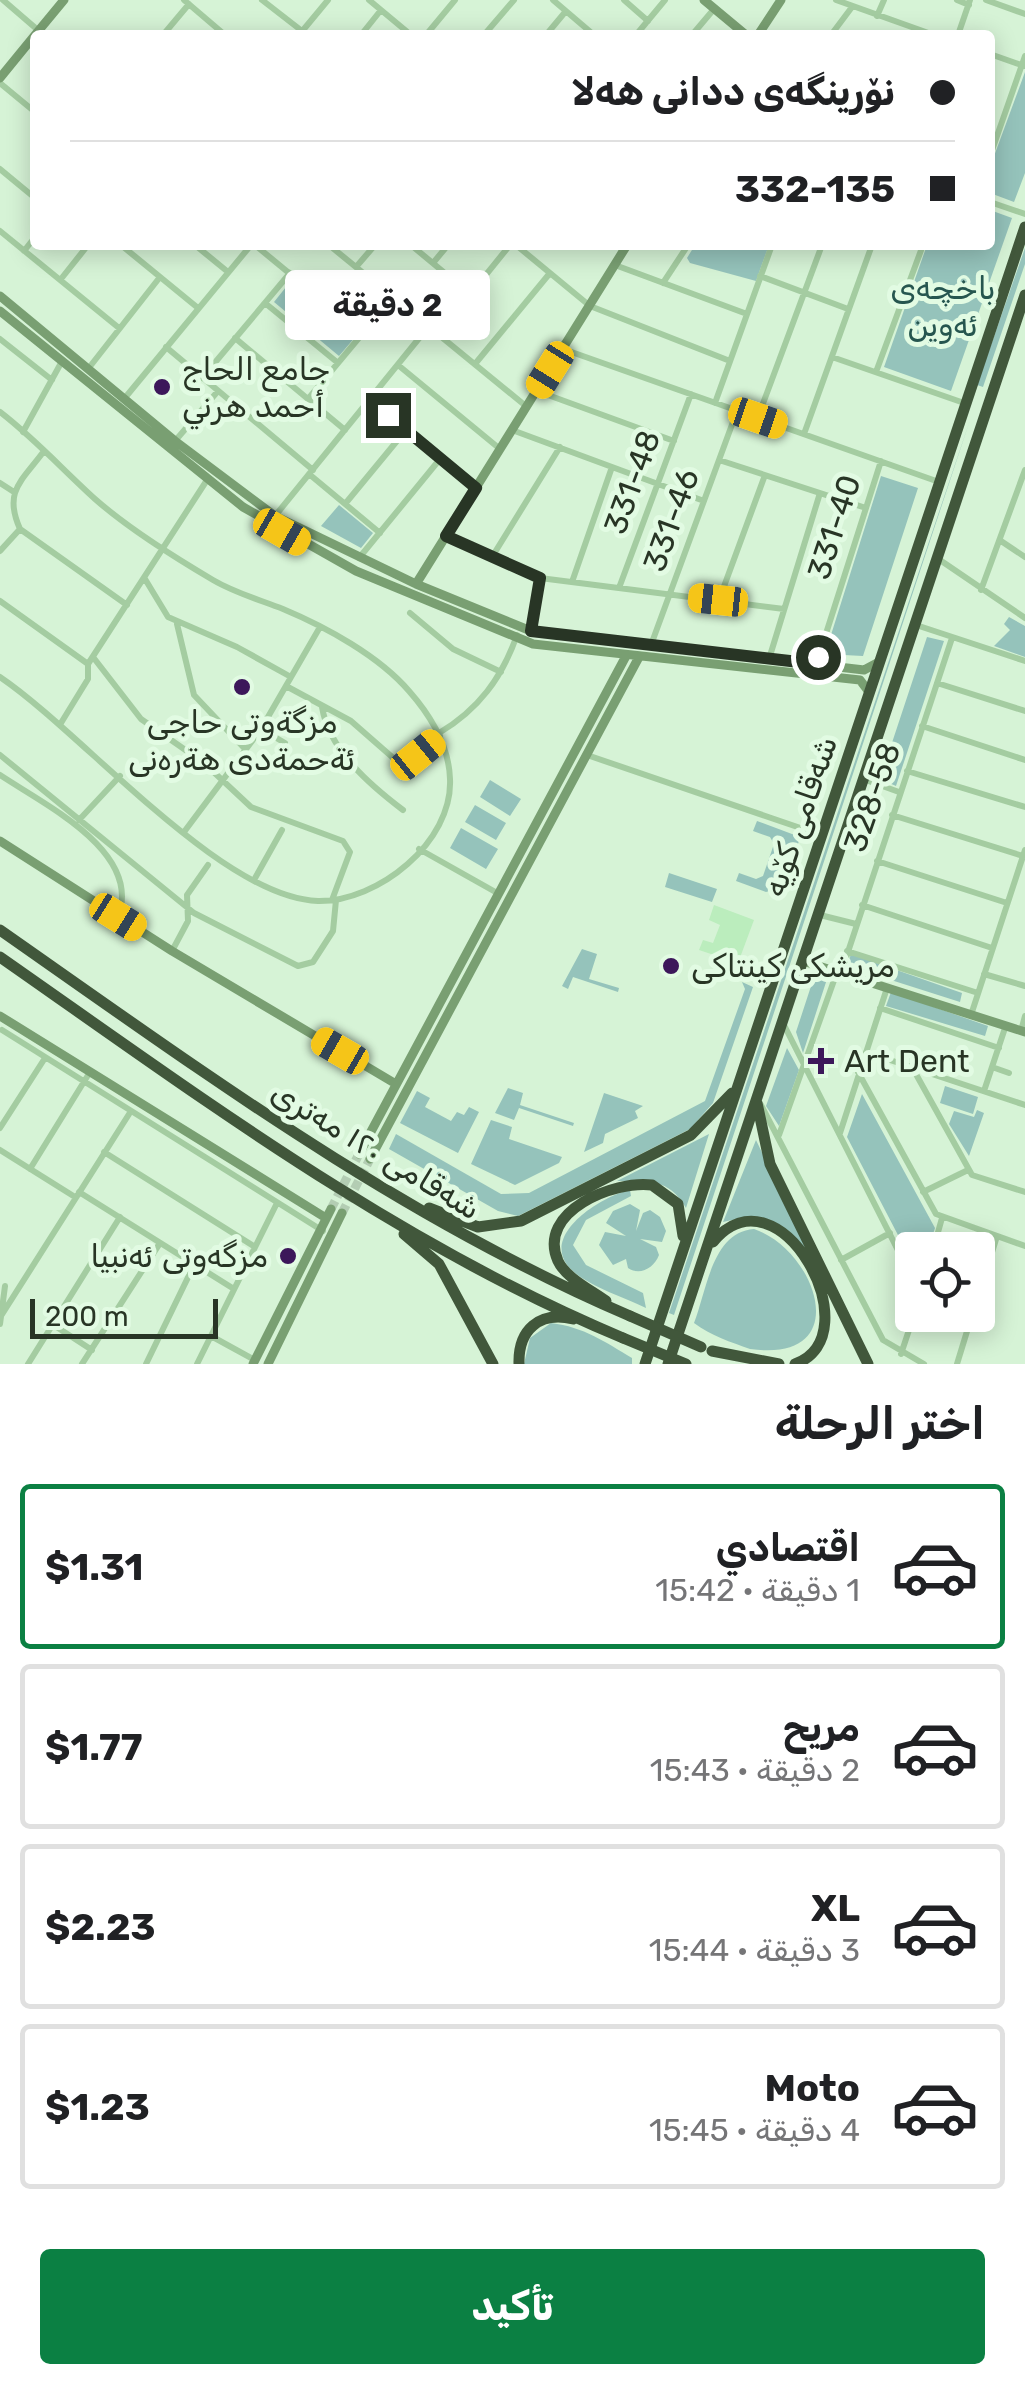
<!DOCTYPE html>
<html lang="ar">
<meta charset="utf-8">
<style>
body{margin:0;font-family:Rubik,"Noto Sans Arabic",sans-serif;background:#f6f6f6;color:#202124;direction:rtl;height:100vh;display:flex;flex-direction:column;font-size:38px;white-space:nowrap}
*{box-sizing:border-box;margin:0}
p{font-size:32px;color:#757577}
.icon{flex:none;width:55px;height:55px;fill:none;stroke:currentColor;stroke-width:2;stroke-linecap:round;stroke-linejoin:round}
.map{position:relative;height:1364px;overflow:hidden;direction:ltr}
.details{display:flex;flex-direction:column;background:#fff;flex:1}
.details>*{flex:none}
.hud{position:absolute;left:30px;top:30px;width:965px;height:220px;border-radius:10px;box-shadow:0 5px 25px #0003;direction:rtl;display:grid;align-content:center;height:220px;padding:0 40px;background:#fff}
.fabs{position:absolute;left:895px;top:1232px;display:grid;gap:20px}
.fabs a{display:grid;place-items:center;width:100px;height:100px;border-radius:10px;background:#fff;box-shadow:0 5px 25px #0003;font-size:50px}
.scale{position:absolute;left:30px;bottom:25px;width:188px;box-sizing:border-box;padding-left:10px;border:5px solid #283525;border-top:0;font-size:28px;line-height:35px;white-space:nowrap;color:#283525;-webkit-text-stroke:8px #e2fbe3;paint-order:stroke}
.end{position:absolute;width:45px;height:45px;margin:-22px;border:12px solid #283525;background:#fff;box-shadow:0 0 0 5px #fff}
.from{border-radius:50%}
.bubble{position:absolute;height:70px;border-radius:10px;background:#fff;box-shadow:0 5px 25px #0003;font-size:32px;font-weight:700;line-height:70px;text-align:center;direction:rtl}
.car{position:absolute;width:30px;height:60px;margin:-30px -15px;border-radius:12px;box-shadow:0 0 8px 2px #0007;background:linear-gradient(#f5c518 24%,#345 0 40%,#f5c518 0 76%,#345 0 86%,#f5c518 0)}
.hud b{display:flex;align-items:center;gap:35px;height:95px;font-size:38px}
.hud b+b{border-top:2px solid #e0e0e0}
.hud i{width:25px;height:25px;background:#202124}
ul{padding:0;list-style:none}
li{display:flex;align-items:center;gap:30px;height:165px;margin:0 20px 15px;padding:0 20px;border:5px solid #e0e0e0;border-radius:10px}
li div{flex:1}
li b{display:block;font-size:38px}
li em{font-style:normal;font-weight:700}
li.on{border-color:#0b8043}
li>.icon{width:90px;height:90px;stroke-width:1.5}
h2{padding:0 40px;font-size:45px;line-height:120px}
.primary-button{display:flex;gap:20px;margin-top:auto;padding:20px 40px}
.primary-button a{flex:1;height:115px;border-radius:10px;background:#0b8043;color:#fff;font-size:40px;font-weight:700;line-height:115px;text-align:center}
.map>svg:first-child{display:block}
.green{fill:#95c3bb}
.plaza{fill:#bbedbd}
.lines{fill:none;stroke-linecap:round;stroke-linejoin:round}
.secondary-tunnel{stroke:#b3cdb3;stroke-width:9;stroke-dasharray:9 4.5;stroke-linecap:butt}
.street{stroke:#a4cca1;stroke-width:6}
.secondary{stroke:#799f72;stroke-width:9}
.highway{stroke:#41573b;stroke-width:11}
.highway-bridge{stroke:#41573b;stroke-width:11}
.route{stroke:#283525;stroke-width:12}
.poi-dot{fill:#3c175a;stroke:#e2fbe3;stroke-width:4}
.labels{text-anchor:middle;stroke-width:10;stroke-linejoin:round;paint-order:stroke}
.park-label{font-size:32px;fill:#26564f;stroke:#e2fbe3}
.poi-label{font-size:32px;fill:#283525;stroke:#e2fbe3;text-anchor:start}
.street-label{font-size:32px;fill:#283525;stroke:#e2fbe3}
</style>
<div class="map">
<svg width="1025" height="1364" viewBox="0 0 1025 1364">
<rect width="100%" height="100%" fill="#d6f3d6"/>
<!-- green -->
<path class="green" d="M1025 72V173L1014 202 990 193V167Z
M990 210 1012 218 951 391 884 367 927 245H990Z
M695 245H769L756 281 690 263 687 258Z
M1025 248V264L983 387 977 385Z
M290 282 356 336 339 356 274 302Z
M970 420 674 1315 669 1313Z
M881 476 918 488 863 656 825 654Z
M339 505 373 533 361 548 321 526Z
M1009 617 1025 626V657L994 646 1010 630 1004 624Z
M927 637 944 641 896 786 880 779Z
M490 780 521 799 510 816 480 797Z
M475 805 506 823 496 840 465 822Z
M757 821 800 837 786 886 766 892 736 881 739 873 756 879 763 876 774 844 770 837 753 831Z
M461 828 498 849 486 869 450 848Z
M669 873 717 889 712 902 665 887Z
M582 949 597 954 589 979 619 988 618 992 573 977 568 989 562 986Z
M851 954 962 993 960 1002 847 966Z
M820 973 828 976 803 1053 796 1032 814 977Z
M742 982 753 987 713 1103 690 1129 518 1216 498 1211 389 1149 396 1134 501 1194 529 1193 705 1101 745 989Z
M891 992 988 1026 985 1036 886 1006Z
M787 1048 799 1070 779 1126 766 1106Z
M945 1086 978 1097 973 1114 940 1103Z
M508 1088 523 1093 520 1105 574 1123 573 1126 519 1108 514 1120 495 1113Z
M417 1091 430 1098 425 1107 451 1121 457 1112 464 1115 469 1107 479 1112 458 1153 400 1123Z
M604 1093 643 1106 635 1111 638 1118 605 1134 603 1143 584 1152Z
M862 1094 935 1228 928 1250H912V1262L847 1137Z
M977 1110 984 1113 969 1156 949 1124 954 1111 974 1117Z
M491 1120 512 1127 509 1139 562 1157 559 1163 515 1185 471 1164Z
M709 1134 686 1208C668 1177 648 1182 617 1181Z
M756 1140 817 1267C786 1228 776 1210 723 1222Z
M630 1190 631 1196 586 1220 573 1245 586 1265 643 1293 646 1308C624 1297 593 1288 574 1272 534 1238 601 1196 630 1190Z
M630 1204 640 1210 636 1231 643 1213 650 1210 660 1217 666 1231 662 1242 640 1239 656 1247 659 1255C654 1268 640 1276 628 1268L626 1259 613 1265 599 1245 605 1232 626 1236 606 1223 613 1211Z
M754 1229C817 1250 856 1364 750 1349 731 1342 711 1336 694 1323 707 1290 712 1232 754 1229Z
M551 1323C584 1327 605 1342 632 1358V1364H524L530 1338Z"/>
<!-- plaza -->
<path class="plaza" d="M714 905 754 920 738 963 699 950 703 940 713 943 720 925 709 920Z"/>
<g class="lines">
<!-- secondary-tunnel -->
<path class="secondary-tunnel" d="M331 1209 359 1154
M342 1213 370 1159"/>
<!-- street -->
<path class="street" d="M3 0 39 31
M184 0 225 35
M262 0 302 31
M369 0 411 35
M553 0 594 35
M624 0 648 21
M836 0 934 35
M957 0 969 5
M986 0 1025 14
M877 16 884 0
M163 35 189 4
M299 35 328 0
M361 35 381 10
M426 35 455 0
M484 35 514 0
M546 35 566 11
M636 35 665 0
M692 35 714 9
M831 35 852 7
M958 35 970 0
M990 54 1024 66
M0 83 35 112
M990 156 1025 56
M0 169 35 198
M990 202 1025 214
M0 231 119 328
M121 245 198 308
M195 245 228 272
M255 245 363 334
M329 245 527 407
M411 245 470 294
M516 245 590 306 730 361
M24 251 35 237
M433 263 448 245
M615 265 747 314
M356 267 375 245
M760 276 848 309
M61 279 88 245
M663 283 688 245
M265 303 338 363
M438 334 510 245
M235 338 345 430
M0 339 52 380
M166 347 313 470
M563 349 939 482
M832 357 967 404
M475 364 550 273
M398 365 500 449
M88 369 160 277
M876 372 923 245
M202 378 290 273
M537 391 674 441
M124 399 251 245
M308 399 393 297
M369 400 476 488
M715 403 772 245
M0 412C34 438 63 470 95 499 129 529 174 557 213 580 235 593 260 600 283 609 326 627 379 656 409 691 431 716 449 745 450 779 453 842 378 902 318 901 221 898 83 733 0 677
M758 417 822 245
M512 430 704 501
M23 432 61 363
M804 434 872 245
M175 441 218 391
M719 460 866 508
M309 474 380 533
M0 483 14 492
M345 504 406 430
M275 516 429 326
M20 529C3 491 22 481 44 451
M446 536 540 578 784 609
M1001 541 1025 557
M0 551 20 529 127 605
M492 557 560 447
M359 558 440 459
M937 558 1025 618
M145 579 168 617 237 647 291 677
M572 582 612 467
M619 588 691 394
M981 590 1025 470
M719 600 765 475
M0 601 88 664
M410 613 453 649 501 672
M177 624 194 695 246 750
M916 625 1025 661
M531 631 540 578
M651 645 737 411
M93 657 141 719 204 763 251 807 343 841 350 852 332 900
M769 659 820 493
M816 665 881 461
M937 683 1025 711
M286 686 351 721 399 763 408 762 440 736
M322 707C329 750 370 785 403 810
M61 723 88 679V664L207 480
M922 726 1025 760
M261 729 285 743
M439 733C478 710 502 678 517 635
M0 755 194 913 298 966 313 962 333 931 336 900
M587 755 821 835
M907 771 1025 807
M0 775C45 805 143 852 118 917
M863 779 899 792
M892 815 1023 856
M79 820 120 776
M184 832 261 729 320 627
M419 849 499 894
M877 861 1007 903
M254 880 282 830
M862 905 992 948
M820 915 856 924
M172 951 188 921 187 895 208 865
M847 951 978 993
M841 973 952 638
M984 974 1025 986
M880 1008 999 1048
M971 1015 1025 850
M784 1025 912 1278
M2 1030 323 1231
M1021 1031 1025 1016
M866 1052 1025 1105
M912 1067 972 1175 1025 1192
M992 1067 1009 1073
M858 1072 936 1214 1025 1246
M984 1091 1005 1028
M761 1105 883 1340 924 1364
M0 1128 45 1058
M840 1133 887 988
M779 1135 837 972
M0 1150 75 1197
M104 1152 255 1247
M30 1169 90 1072
M79 1192 234 1289
M923 1192 968 1170
M933 1250 942 1218
M841 1260 890 1233
M978 1298 997 1236
M1 1316 131 1111
M0 1324 5 1286
M52 1324 92 1350
M211 1336 255 1360
M901 1354 914 1315
M28 1364 120 1217
M82 1364 160 1243
M146 1364 194 1265
M197 1364 277 1203
M957 1364 972 1315"/>
<!-- secondary -->
<path class="secondary" d="M704 0 746 35
M35 35 64 0
M758 35 781 0
M0 78 35 35
M0 296 175 441 275 516 416 584 531 631 864 670 879 662
M0 311 243 507 356 571 533 644 860 680 869 692
M416 584 627 245
M0 841 172 951 396 1084
M803 961 1025 1032
M0 1016 326 1218
M359 1154 626 656
M370 1159 639 657
M253 1364 331 1209
M268 1364 342 1213"/>
<!-- highway -->
<path class="highway" d="M0 930C203 1072 401 1218 630 1316
M0 957C199 1096 397 1244 623 1338
M757 1103 770 1164 868 1364
M429 1208 478 1227 521 1221 691 1135 732 1093
M404 1234 439 1264 493 1364
M713 1242C779 1162 874 1336 795 1364
M606 1301C591 1290 566 1278 558 1261 536 1211 615 1180 652 1185L678 1204 683 1236
M712 1351 779 1364
M519 1364C518 1330 539 1311 573 1319
M645 1364 1025 227
M668 1364 1025 295"/>
<!-- highway-bridge -->
<path class="highway-bridge" d="M630 1316 701 1347
M623 1338 686 1364"/>
</g>
<g class="lines">
<!-- route -->
<path class="route" d="M388 415 476 488 446 536 540 578 531 631 816 664 818 657"/>
</g>
<!-- markers -->
<g class="poi-dot">
<circle cx="162" cy="387" r="10"/>
<circle cx="242" cy="687" r="10"/>
<circle cx="671" cy="966" r="10"/>
<path d="M816 1046h10v10h10v10h-10v10h-10v-10h-10v-10h10z"/>
<circle cx="288" cy="1256" r="10"/>
</g>
<g class="labels">
<!-- park labels -->
<g class="park-label">
<text x="943" y="299">باخچەی<tspan x="943" dy="37">ئەوین</tspan></text>
</g>
<!-- poi labels -->
<g class="poi-label">
<text x="182" y="380">جامع الحاج<tspan x="182" dy="37">أحمد هرني</tspan></text>
<text x="242" y="733" text-anchor="middle">مزگةوتی حاجی<tspan x="242" dy="37">ئةحمةدی هةرەنی</tspan></text>
<text x="691" y="977">مریشکی کینتاکی</text>
<text x="844" y="1072">Art Dent</text>
<text x="268" y="1267" text-anchor="end">مزگەوتی ئەنبیا</text>
</g>
<!-- street labels -->
<g class="street-label">
<text transform="translate(632 482) rotate(-70)" y="11">331-48</text>
<text transform="translate(671 520) rotate(-70)" y="11">331-46</text>
<text transform="translate(834 527) rotate(-72)" y="11">331-40</text>
<text transform="translate(872 797) rotate(-71)" y="11">328-58</text>
<text transform="translate(800 816) rotate(-71)" y="11">شەقامی کۆیە</text>
<text transform="translate(376 1150) rotate(31)" y="11">شەقامی ١٢٠ مەتری</text>
</g>
</g>
</svg>
<div class="fabs">
<a><svg class="icon" aria-label="locate" viewBox="0 0 24 24"><circle cx="12" cy="12" r="6"/><path d="M12 2v4M12 18v4M2 12h4M18 12h4"/></svg></a>
</div>
<div class="scale">200 m</div>
<i class="end from" style="left:818px;top:657px"></i>
<i class="end" style="left:388px;top:415px"></i>
<div class="bubble" style="left:285px;top:270px;width:205px">2 دقيقة</div>
<i class="car" style="left:550px;top:370px;rotate:212deg"></i>
<i class="car" style="left:758px;top:418px;rotate:109deg"></i>
<i class="car" style="left:282px;top:532px;rotate:120deg"></i>
<i class="car" style="left:718px;top:600px;rotate:276deg"></i>
<i class="car" style="left:418px;top:755px;rotate:51deg"></i>
<i class="car" style="left:118px;top:917px;rotate:122deg"></i>
<i class="car" style="left:340px;top:1051px;rotate:300deg"></i>
<div class="hud">
<b><i class="from"></i>نۆرینگەی ددانی هەلا</b>
<b><i></i>332-135</b>
</div>
</div>
<section class="details">
<h2>اختر الرحلة</h2>
<ul>
<li class="on"><svg class="icon" aria-label="car" viewBox="0 0 24 24"><path d="M5 17H2v-5l4-1 3-4h7l3 4 3 1v5h-3M9 17h6M6 11h13"/><circle cx="7" cy="17" r="2"/><circle cx="17" cy="17" r="2"/></svg><div><b>اقتصادي</b><p>1 دقيقة · 15:42</p></div><em>$1.31</em></li>
<li><svg class="icon" aria-label="car" viewBox="0 0 24 24"><path d="M5 17H2v-5l4-1 3-4h7l3 4 3 1v5h-3M9 17h6M6 11h13"/><circle cx="7" cy="17" r="2"/><circle cx="17" cy="17" r="2"/></svg><div><b>مريح</b><p>2 دقيقة · 15:43</p></div><em>$1.77</em></li>
<li><svg class="icon" aria-label="car" viewBox="0 0 24 24"><path d="M5 17H2v-5l4-1 3-4h7l3 4 3 1v5h-3M9 17h6M6 11h13"/><circle cx="7" cy="17" r="2"/><circle cx="17" cy="17" r="2"/></svg><div><b>XL</b><p>3 دقيقة · 15:44</p></div><em>$2.23</em></li>
<li><svg class="icon" aria-label="car" viewBox="0 0 24 24"><path d="M5 17H2v-5l4-1 3-4h7l3 4 3 1v5h-3M9 17h6M6 11h13"/><circle cx="7" cy="17" r="2"/><circle cx="17" cy="17" r="2"/></svg><div><b>Moto</b><p>4 دقيقة · 15:45</p></div><em>$1.23</em></li>
</ul>
<div class="primary-button"><a>تأكيد</a></div>
</section>
